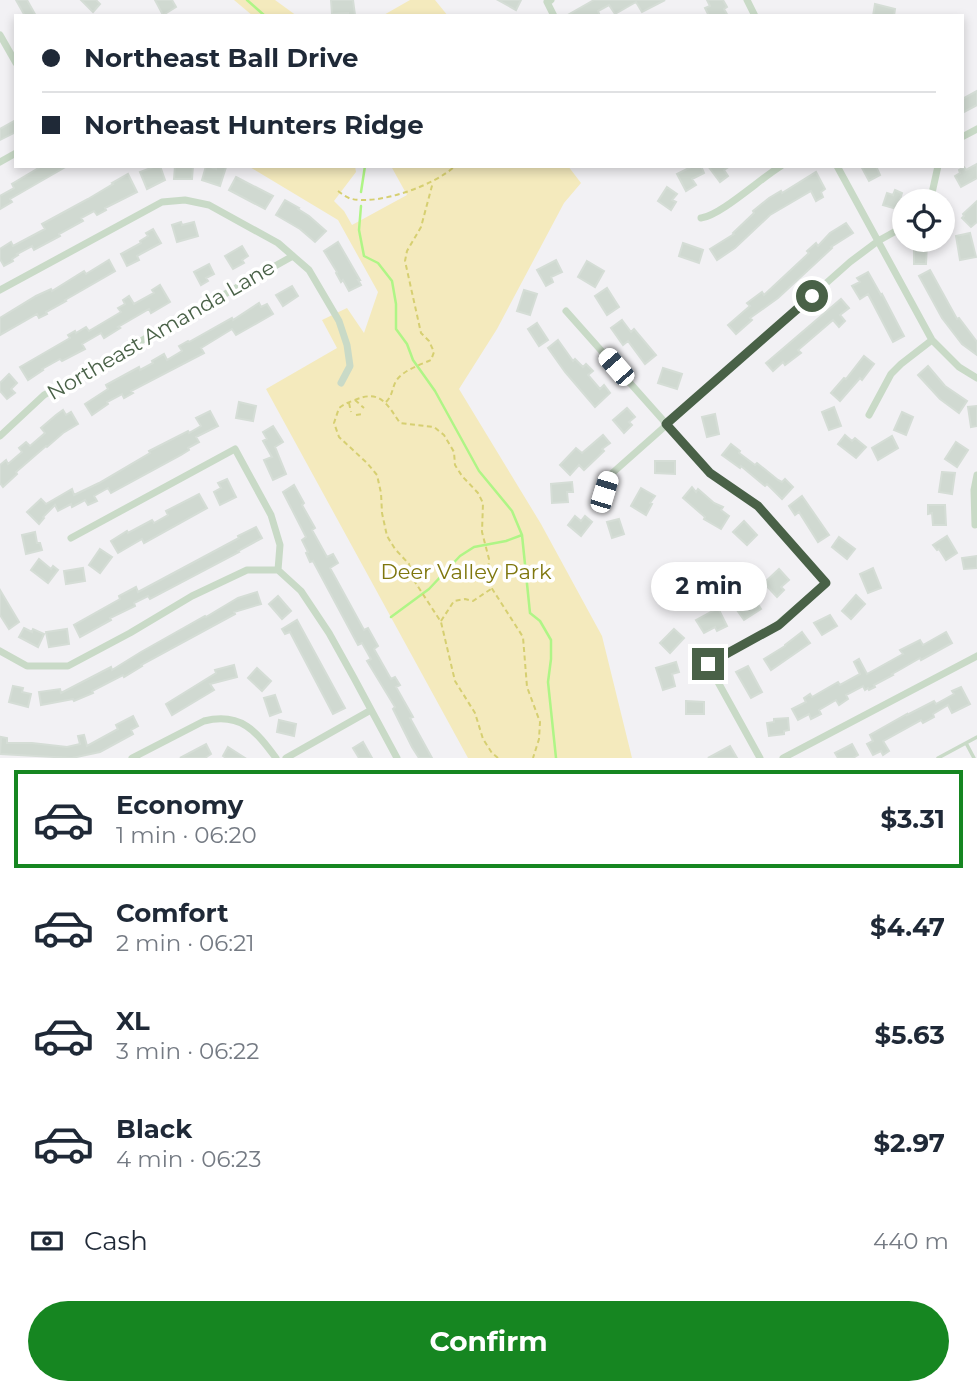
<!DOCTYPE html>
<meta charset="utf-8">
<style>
body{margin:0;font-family:Montserrat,sans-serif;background:#f2f2f3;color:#1f2937;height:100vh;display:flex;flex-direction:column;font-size:26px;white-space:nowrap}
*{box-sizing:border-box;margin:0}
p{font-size:23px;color:#747a83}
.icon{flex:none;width:38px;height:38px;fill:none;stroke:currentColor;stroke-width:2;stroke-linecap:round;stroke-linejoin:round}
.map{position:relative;height:758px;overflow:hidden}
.drawer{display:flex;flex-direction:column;background:#fff;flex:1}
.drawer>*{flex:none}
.hud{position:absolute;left:14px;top:14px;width:950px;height:154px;border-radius:0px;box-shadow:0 4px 10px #0003;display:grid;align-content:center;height:154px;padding:0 28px;background:#fff}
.buttons{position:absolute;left:892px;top:189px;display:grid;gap:14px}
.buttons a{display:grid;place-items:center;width:63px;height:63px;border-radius:50%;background:#fff;box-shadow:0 4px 10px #0003;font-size:35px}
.end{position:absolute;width:32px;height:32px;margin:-16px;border:9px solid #496147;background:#fff;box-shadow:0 0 0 4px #fff}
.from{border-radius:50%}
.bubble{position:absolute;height:49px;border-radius:24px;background:#fff;box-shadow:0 4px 10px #0003;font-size:23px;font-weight:700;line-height:49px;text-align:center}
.car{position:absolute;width:21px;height:42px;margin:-21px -10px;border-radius:9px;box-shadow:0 0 5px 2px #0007;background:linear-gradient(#fff 24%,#345 0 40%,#fff 0 76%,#345 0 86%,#fff 0)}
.hud b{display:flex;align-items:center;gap:24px;height:66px;font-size:26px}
.hud b+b{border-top:2px solid #e0e1e3}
.hud i{width:18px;height:18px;background:#1f2937}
ul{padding:12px 0 0;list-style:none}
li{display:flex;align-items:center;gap:21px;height:98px;margin:0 14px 10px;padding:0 14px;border:4px solid transparent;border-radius:0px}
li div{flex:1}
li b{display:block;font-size:26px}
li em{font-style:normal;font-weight:700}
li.on{border-color:#168621}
li>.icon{width:63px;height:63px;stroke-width:1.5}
.pay{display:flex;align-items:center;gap:18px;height:77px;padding:0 28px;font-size:26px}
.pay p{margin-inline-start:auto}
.action{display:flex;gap:14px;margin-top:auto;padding:14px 28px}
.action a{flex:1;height:80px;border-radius:42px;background:#168621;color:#fff;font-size:28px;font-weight:700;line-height:80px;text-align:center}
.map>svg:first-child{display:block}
.green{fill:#f4eabd}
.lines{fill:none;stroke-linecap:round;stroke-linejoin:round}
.stream{stroke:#aff586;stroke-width:2.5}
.building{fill:#d0d9d1;stroke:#d5ddd6;stroke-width:2}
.path{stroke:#d6cf71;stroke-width:2;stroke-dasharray:5 3.5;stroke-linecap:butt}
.lane{stroke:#c9dac7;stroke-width:3.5}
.street{stroke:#c9dac7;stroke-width:7}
.route{stroke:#496147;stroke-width:9}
.labels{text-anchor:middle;stroke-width:7;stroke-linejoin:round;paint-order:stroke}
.street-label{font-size:21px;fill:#496147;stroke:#fff}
.park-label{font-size:21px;fill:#7f770e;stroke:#fff}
</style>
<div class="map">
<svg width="977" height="758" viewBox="0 0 977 758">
<rect width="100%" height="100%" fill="#f2f1f4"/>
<!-- green -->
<path class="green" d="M234 0H275L297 16H253Z
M410 0H435L448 16H382Z
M248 166H355L356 172 334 201 344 211 352 225 407 195 391 166H568L581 183 564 203 497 329 459 389 541 524 602 636 632 758H468L266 389 337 348 322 320 347 308 364 333 378 292 338 220Z"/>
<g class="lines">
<!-- stream -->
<path class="stream" d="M247 0 265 16
M361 192 365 166
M361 206 359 230 364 256 378 263 392 281 396 304V329L407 344 413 360 435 391 479 471 512 511 522 535 530 613 540 621 551 640V659L548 682 556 758
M391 617 429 589 460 556 474 547 506 541 522 535"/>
</g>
<!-- building -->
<path class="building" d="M16 0H27L36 16H25Z
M81 0H96L100 4 93 12Z
M155 0H172L176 7 163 15Z
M331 0H353L355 15 348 16V13L332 14Z
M498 0H521L516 10Z
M594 0H665L642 12 636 2 615 14 609 5 598 11 600 16H566Z
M707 0H723L727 7 724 9 728 16H709L705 8 710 6Z
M875 4 895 9 894 16H873Z
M977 91V105L962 113V99Z
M16 120V132L0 140V129Z
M977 164V178L961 187 955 176 960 173 959 170 964 167 966 170Z
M42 166H67L10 199 12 202 0 209V196L14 188 12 184Z
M156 166H160L165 180 147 189 140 172Z
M175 166H193L192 179H174Z
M206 166 216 169V166L226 167 220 186 202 180Z
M693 166H701L704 173 692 179 696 185 686 191 677 174Z
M708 166H730L724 170 728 176 720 182Z
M861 166H876L880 175 869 181Z
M816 172 825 189 821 192 823 197 816 201 811 191 770 215 735 248 717 260 710 249 734 234 733 233 754 213 753 211 769 198 781 191 782 193Z
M128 174 137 192 105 208 106 210 97 215 94 211 81 218 83 221 59 234 60 236 34 250 32 246 17 254 18 255 12 259 13 261 4 266 0 259V249L11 242 13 246 45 229 42 224 88 199 113 184 112 183Z
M236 177 273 196 265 209 229 190Z
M667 187 677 194 672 200 676 202 671 210 658 201Z
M895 190 902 193 897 209 883 205 887 193 893 195Z
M285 200 299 208 298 209 309 216 326 231 315 242 300 229 276 215Z
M977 201V222L971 227 962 218 964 216 963 214Z
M181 222 182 225 194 222 198 236 177 242 172 225Z
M846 223 853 233 831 247 832 248 778 298 750 318 752 320 736 334 728 325 750 306 747 303 762 292 764 295 809 253 807 251 816 243 818 246 830 233Z
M153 229 161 243 137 256 139 260 127 266 121 254 141 243 140 241 148 236 146 233Z
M970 233 976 257 960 260 956 236Z
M338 242 360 280H358L361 285 349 291 343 280 341 282 336 273 337 272 324 251Z
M683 243 703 250 699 263 679 256Z
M914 243 927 244 926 264H914Z
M242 246 248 256 242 260 244 263 233 269 225 256Z
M109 260 115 271 65 300 66 301 46 312 47 314 39 318 37 314 0 335V318L36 296 51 289 52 291 84 271 86 274Z
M556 260 562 272 551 277 553 282 546 286 537 270Z
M587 261 604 271 595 287 578 277Z
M209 264 214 274 206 278 208 281 201 285 194 272Z
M930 270 957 319 959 318 977 342V355L962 344 942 318 919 276Z
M868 272 881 295 882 294 904 336 893 342 868 294 860 299 852 286 860 282 857 278Z
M160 285 170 302 151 313 149 309 118 327 120 328 104 338 101 333 82 344 85 349 62 361 60 359 42 369 43 370 28 380 20 367 70 338 68 335 75 331 76 333 86 327 89 331 121 312 118 308 125 304 123 300 129 296 134 304 154 293 152 290Z
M292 286 298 296 283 306 276 295Z
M607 288 619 307 607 315 595 296Z
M524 290 537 294 530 315 517 311Z
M841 299 849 308 840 315 845 321 839 327 833 320 798 350 801 353 785 365 783 362 773 371 766 363Z
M259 303 261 307 267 304 273 314 236 335 232 329 201 348 204 353 131 391 133 393 124 398 122 394 107 402 108 404 92 415 85 404 108 389 106 385 139 367 140 370 153 363 152 361 164 354 167 360 182 351 179 346 188 341 189 342 232 318 233 320Z
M622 320 631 332 634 329 656 355 645 364 628 341 623 345 611 328Z
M537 323 548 340 539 346 528 329Z
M558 340 573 361 575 359 583 367 586 364 593 371 588 375 600 389 604 385 610 393 595 407 565 372 548 348Z
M864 356 874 364 862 380 860 378 840 401 831 393 844 378 846 379Z
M928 366 945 386 967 401 959 413 940 399 918 375Z
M663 368 682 374 677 389 658 383Z
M9 374 17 383 11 389 15 393 7 399 0 391V383Z
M239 402 256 406 253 421 236 418Z
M977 406V426L971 427 968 407Z
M834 407 841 426 829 430 822 412Z
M627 408 635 417 629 422 632 425 624 433 613 420Z
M63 410 66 415 71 412 78 424 63 433 47 447 46 446 16 472 17 474 3 487 0 483V465L6 460 8 464 22 452 19 448 26 442 30 446 45 433 41 428 56 415Z
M210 411 218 426 196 437 199 442 188 448 189 450 181 455 111 493 108 488 94 496 97 501 88 505 85 500 72 507 71 504 58 511 55 505 43 517 44 518 39 524 27 512 41 499 46 504 72 489 74 495 99 483 150 453 149 451 188 431 189 433 201 426 196 418Z
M902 412 913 417 906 435 894 430Z
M715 414 719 434 707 437 702 417Z
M273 426 283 442 275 447 286 474 273 480 264 460 272 457 263 441 267 439 263 432Z
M603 435 610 443 602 449 604 451 584 470 579 465 570 475 560 465 576 448 582 453Z
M845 435 852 441 855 438 866 447 856 458 838 444Z
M892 436 898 448 878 460 872 448Z
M956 442 968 450 957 467 945 459Z
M731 444 740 451 739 453 755 465 757 463 778 480 782 482 785 479 793 487 782 499 767 484 765 486 741 466 740 468 722 455Z
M655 461H675V474L655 473Z
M942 472 955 473 952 494 939 492Z
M227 479 236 497 220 505 214 492 221 488 218 483Z
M572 482 573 492H567L568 502 552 503 551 484Z
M294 485 304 503 302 505 315 528 312 530 327 557 333 554 338 563 330 568 335 577 364 630 368 628 378 646 374 649 391 679 395 677 400 685 396 687 413 717 410 718 432 758H419L412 747 393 709 395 707 367 661 371 659 362 643 358 645 313 561 310 562 306 553 308 552 302 540 306 537 283 492Z
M692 487 696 492 698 489 714 503 723 507 721 510 729 516 721 529 704 519 705 517 683 498Z
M641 488 655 496 650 503 652 504 646 515 631 506Z
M199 494 207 508 144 543 142 539 118 553 111 541 127 531 128 533 152 520 154 523 168 515 166 511Z
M802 496 829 535 818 542 799 512 795 515 789 506Z
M928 505H945L946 525H933L932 513 928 514Z
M575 516 581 521 585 516 592 522 581 536 568 525Z
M619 519 624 534 612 538 607 522Z
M744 521 757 535 747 545 733 532Z
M256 527 262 538 238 551 239 552 150 599 148 596 134 603 135 606 110 618 111 620 80 637 74 625 120 599 119 596 136 587 138 592 239 538 238 536Z
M35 532 37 543H40L42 550 26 554 22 535Z
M947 536 957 553 946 560 939 549 937 550 933 545Z
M839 537 855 549 847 559 832 547Z
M100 549 112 557 100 573 89 565Z
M977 556V568L964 569 962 558Z
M39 559 51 569 53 566 58 570 48 583 31 570Z
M83 568 85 581 66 584 64 571Z
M873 568 881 588 868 593 860 574Z
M779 569 789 580 781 587 784 590 777 597 764 583Z
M0 590 19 622 9 629 0 615Z
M257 592 261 604 234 612 235 614 141 665 142 666 124 677 123 675 92 691 93 693 74 701 73 699 41 705 39 692 60 689 61 693 111 667 112 670 141 652 205 616 206 617 238 598Z
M856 595 865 604 851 619 842 611Z
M278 596 291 611 282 619 269 604Z
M754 598 761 609 744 620 737 610Z
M718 608 727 626 717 631 715 627 704 633 696 620Z
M830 615 837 626 822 635 814 623Z
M297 620 345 708 333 714 290 632 285 634 282 629Z
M24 628 32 632 33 629 44 634 38 647 19 637Z
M67 629 69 644 49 647 46 632Z
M674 629 684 638 670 653 660 643Z
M802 632 810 643 771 670 764 659 785 646V645Z
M946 632 952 643 921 660 920 658 901 669 892 674 893 675 874 685 875 687 869 690 868 688 865 690 863 686 846 695 848 699 839 705 836 700 819 710 821 714 811 719 809 714 798 720 792 709 806 702 804 698 810 694 812 697 838 682 840 685 860 674 854 662 859 659 867 674 903 654 900 650 920 640 923 645Z
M676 662 679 672 672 674 675 686 663 690 656 668Z
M234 665 237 677 210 684 214 690 172 715 166 704 216 673 215 670Z
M748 666 762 692 751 698 736 672Z
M257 668 271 681 262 691 248 678Z
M13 686 23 688 22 692 31 694 28 707 9 702Z
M961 687 970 704 952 713 948 705 933 714 934 717 923 723 921 720 883 741 889 751 883 755 881 751 873 755 867 744 873 741 870 735 907 714V715L934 701 936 704 954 694 952 691Z
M275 695 281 712 270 716 264 698Z
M686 701 704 702V714H686Z
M133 716 138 726 131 730 133 734 100 752 72 758 0 754 1 737 7 738V743H32L67 747 80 744 78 736 84 735 87 746 118 729 116 725Z
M788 718 789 730 784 731V734L769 736 767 723 774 722V719Z
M279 720 296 724 294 736 277 732Z
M363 742 372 758H359L353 748Z
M206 744 211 754 205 758H180Z
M852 744 858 755 853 758H838L835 753Z
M730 746 737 758H708Z
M228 747 245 758H226L223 756Z"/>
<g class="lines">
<!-- path -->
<path class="path" d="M338 191C342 194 347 198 352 199 380 205 435 185 455 166
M355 400 364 408
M386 402C393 395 392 388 396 381 403 370 420 365 431 360L434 352 429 341 421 333 405 261 407 251 421 227 433 182
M349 403 351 412
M356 415 362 414
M441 621 454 601 465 599 473 601 491 589
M498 758 492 753 483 739 475 713 455 681 441 622 415 582 409 564 395 549 387 536 382 513 381 493 377 475 367 463 339 437 334 423 339 408C344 404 349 402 355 400 380 389 387 404 400 423L434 427 444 435 454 452 455 465 462 476 478 493 483 503 482 532 489 559 488 572 491 587 523 637 527 687 540 722 539 739 533 758"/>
<!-- lane -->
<path class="lane" d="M966 743 974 758
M938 758 977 737"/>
<!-- street -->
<path class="street" d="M551 0 547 2 554 16
M747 0 755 16
M0 35 16 63
M962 137 977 129
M0 162 16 153
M837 166 932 340 959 367 977 378
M928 201 932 193 938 166
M701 218C720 216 761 178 781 166
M0 290 162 202 185 200 209 205 278 243 309 270 339 321 347 345 350 366 341 383
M566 311 710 473 758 505 826 583 771 630 708 664 760 758
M869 415 891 374 901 364 932 340
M0 436 44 395 293 256
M604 492 609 476 850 262 878 241 905 226
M975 525 974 490 977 475
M71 538 235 449 271 515 280 545 278 570
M0 651 27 666H68L130 633 192 596 247 570H278L301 591 329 633 354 678 397 758
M132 758 204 721C241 712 256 731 276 758
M286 758 371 710
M783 758 977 656"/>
</g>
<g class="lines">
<!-- route -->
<path class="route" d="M708 664 779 625 826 583 758 506 710 473 666 424 812 296"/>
</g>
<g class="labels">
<!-- street labels -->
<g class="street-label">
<text transform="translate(161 330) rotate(-30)" y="7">Northeast Amanda Lane</text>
</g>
<!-- park labels -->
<g class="park-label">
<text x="466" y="579">Deer Valley Park</text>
</g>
</g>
</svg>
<div class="buttons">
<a><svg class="icon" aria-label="locate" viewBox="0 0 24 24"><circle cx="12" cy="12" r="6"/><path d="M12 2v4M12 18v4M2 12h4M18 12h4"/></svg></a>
</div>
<i class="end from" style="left:812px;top:296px"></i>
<i class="end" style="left:708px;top:664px"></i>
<div class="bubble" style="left:651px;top:562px;width:116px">2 min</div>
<i class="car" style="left:616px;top:367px;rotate:319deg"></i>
<i class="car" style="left:604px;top:492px;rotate:17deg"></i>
<div class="hud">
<b><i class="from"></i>Northeast Ball Drive</b>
<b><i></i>Northeast Hunters Ridge</b>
</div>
</div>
<section class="drawer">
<ul>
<li class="on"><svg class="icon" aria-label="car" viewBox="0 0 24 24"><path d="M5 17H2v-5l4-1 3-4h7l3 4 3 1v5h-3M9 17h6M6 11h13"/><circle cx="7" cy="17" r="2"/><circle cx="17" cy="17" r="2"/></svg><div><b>Economy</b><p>1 min · 06:20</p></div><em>$3.31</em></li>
<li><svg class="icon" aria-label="car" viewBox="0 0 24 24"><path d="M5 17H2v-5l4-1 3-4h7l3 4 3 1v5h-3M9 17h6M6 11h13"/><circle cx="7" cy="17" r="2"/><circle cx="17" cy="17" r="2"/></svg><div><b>Comfort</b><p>2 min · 06:21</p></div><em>$4.47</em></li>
<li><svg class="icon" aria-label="car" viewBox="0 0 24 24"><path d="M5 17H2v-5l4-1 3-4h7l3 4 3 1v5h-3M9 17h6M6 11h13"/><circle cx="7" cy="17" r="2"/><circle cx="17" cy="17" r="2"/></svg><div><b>XL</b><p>3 min · 06:22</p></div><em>$5.63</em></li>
<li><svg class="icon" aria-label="car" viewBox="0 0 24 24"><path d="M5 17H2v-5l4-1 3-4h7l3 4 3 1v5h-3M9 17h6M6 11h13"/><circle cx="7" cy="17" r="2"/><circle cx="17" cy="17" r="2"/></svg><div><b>Black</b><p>4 min · 06:23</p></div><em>$2.97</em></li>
</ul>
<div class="pay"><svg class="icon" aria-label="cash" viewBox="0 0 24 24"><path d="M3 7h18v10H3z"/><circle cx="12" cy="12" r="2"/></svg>Cash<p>440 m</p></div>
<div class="action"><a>Confirm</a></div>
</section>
